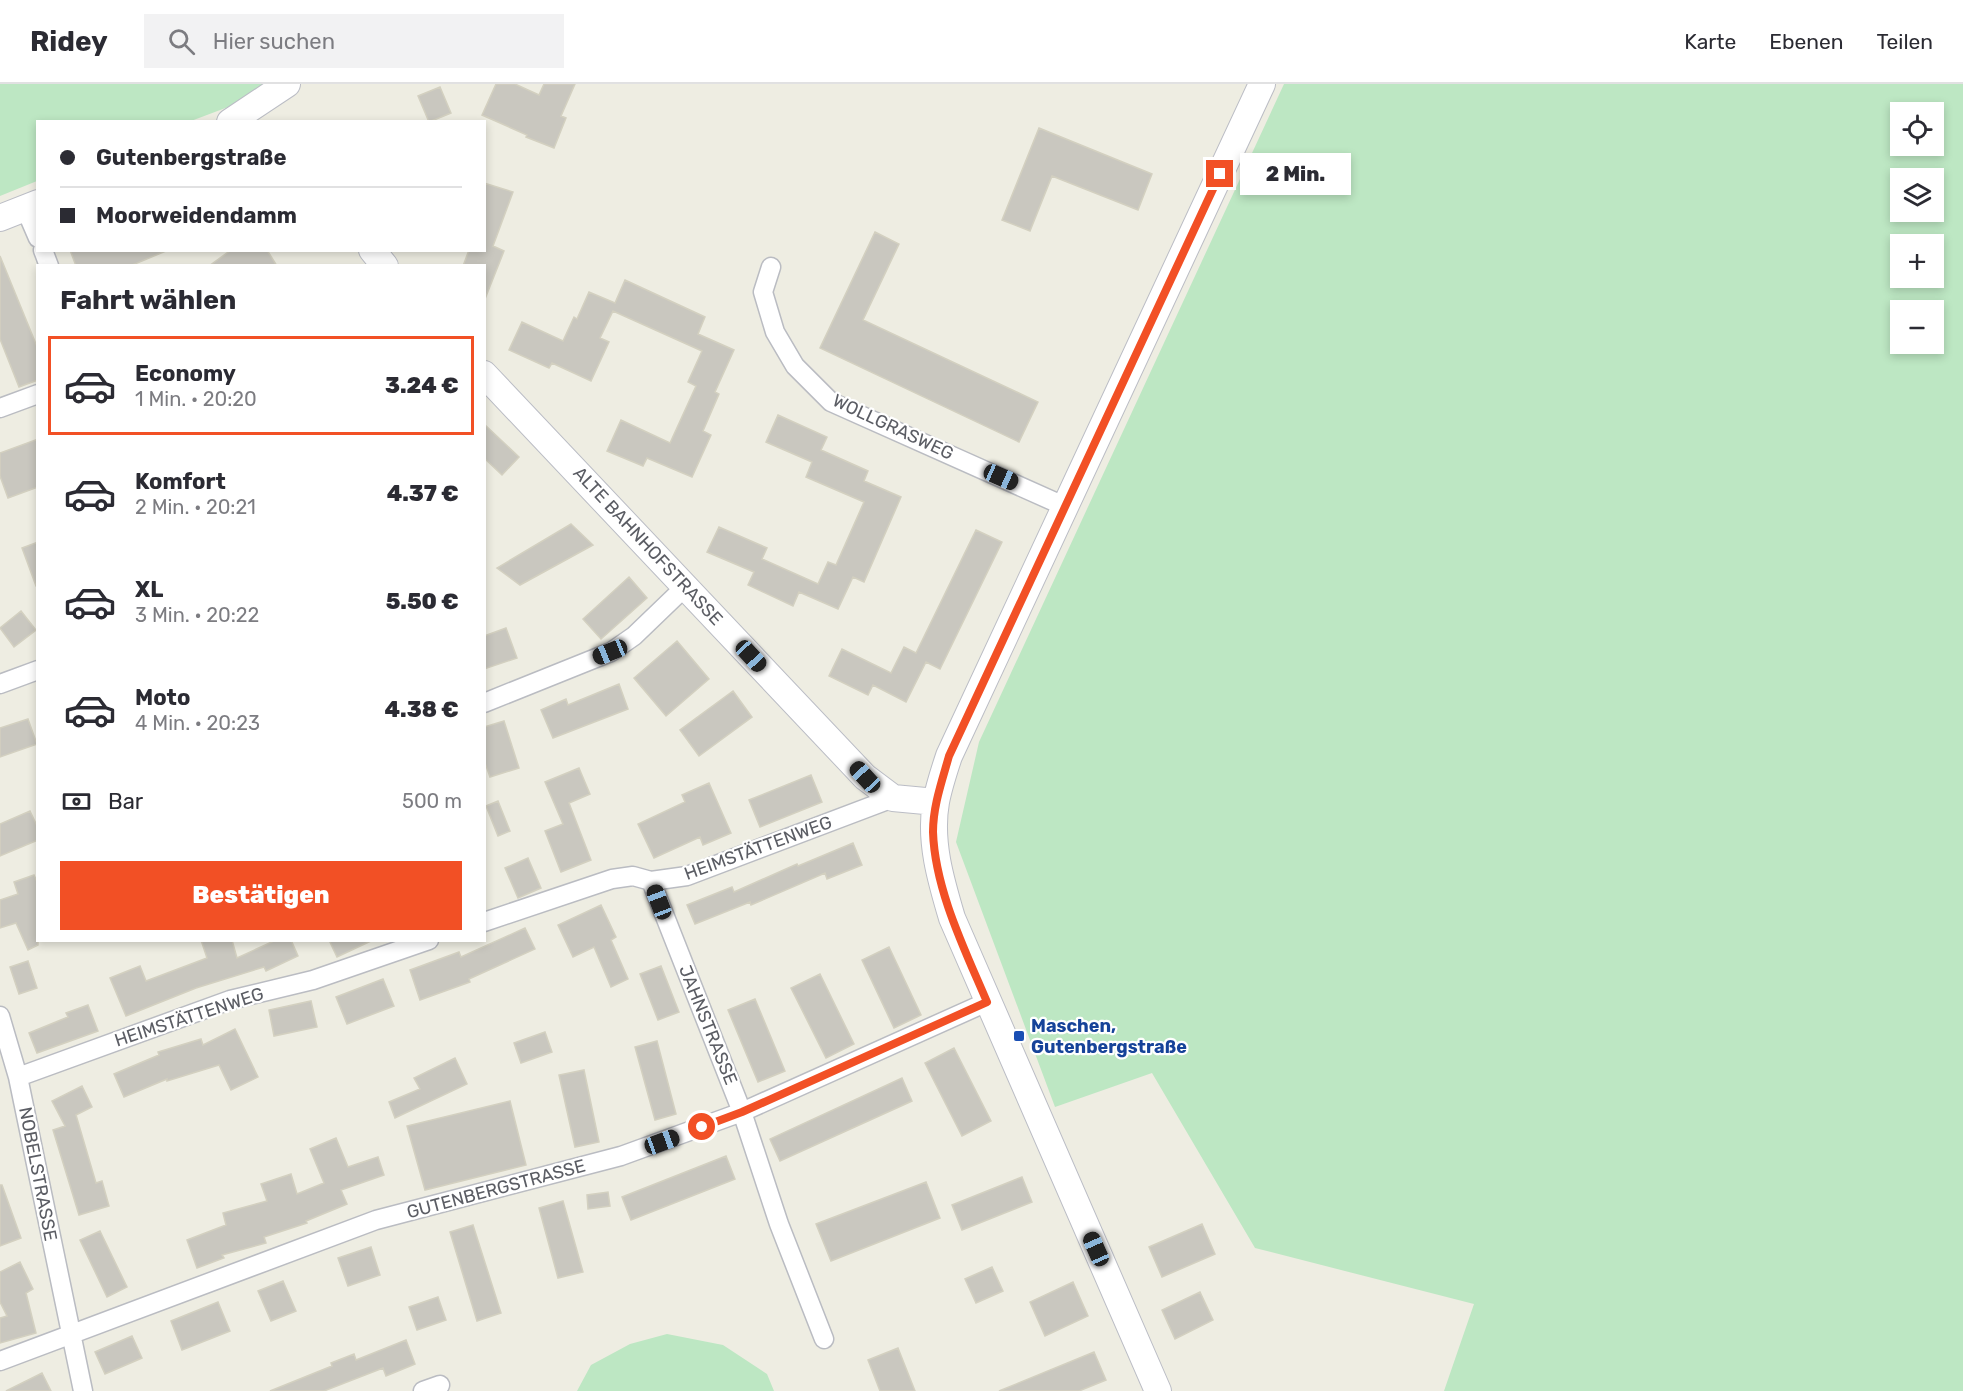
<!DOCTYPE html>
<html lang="de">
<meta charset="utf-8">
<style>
body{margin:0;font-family:Rubik,sans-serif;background:#f2f2f3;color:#2b2b33;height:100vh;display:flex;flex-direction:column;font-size:22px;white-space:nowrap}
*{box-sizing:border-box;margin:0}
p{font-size:20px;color:#7c7c81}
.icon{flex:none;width:33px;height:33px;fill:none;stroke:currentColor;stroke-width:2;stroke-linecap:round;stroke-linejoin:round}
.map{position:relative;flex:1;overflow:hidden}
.drawer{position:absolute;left:36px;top:180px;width:450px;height:678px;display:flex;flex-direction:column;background:#fff;border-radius:0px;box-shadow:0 3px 9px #0003}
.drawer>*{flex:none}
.hud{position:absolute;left:36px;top:36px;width:450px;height:132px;border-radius:0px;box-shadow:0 3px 9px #0003;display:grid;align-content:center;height:132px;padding:0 24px;background:#fff}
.tools{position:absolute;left:1890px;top:18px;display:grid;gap:12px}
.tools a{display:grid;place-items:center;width:54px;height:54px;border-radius:0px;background:#fff;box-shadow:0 3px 9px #0003;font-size:30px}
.end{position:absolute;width:27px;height:27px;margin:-14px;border:8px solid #f25025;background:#fff;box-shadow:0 0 0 3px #fff}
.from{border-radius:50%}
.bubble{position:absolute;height:42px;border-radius:0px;background:#fff;box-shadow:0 3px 9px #0003;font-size:20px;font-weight:800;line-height:42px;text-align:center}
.car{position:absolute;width:18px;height:36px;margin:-18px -9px;border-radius:8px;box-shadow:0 0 4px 2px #0007;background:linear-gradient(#222 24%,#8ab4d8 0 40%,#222 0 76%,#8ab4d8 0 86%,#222 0)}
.hud b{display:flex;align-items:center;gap:21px;height:57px;font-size:22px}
.hud b+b{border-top:2px solid #e1e1e2}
.hud i{width:15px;height:15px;background:#2b2b33}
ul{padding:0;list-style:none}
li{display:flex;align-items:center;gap:18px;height:99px;margin:0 12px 9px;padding:0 12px;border:3px solid transparent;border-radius:0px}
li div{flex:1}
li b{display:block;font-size:22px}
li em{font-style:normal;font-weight:800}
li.current{border-color:#f25025}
li>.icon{width:54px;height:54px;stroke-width:1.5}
h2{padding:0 24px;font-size:27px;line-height:72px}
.pay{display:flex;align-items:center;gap:15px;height:66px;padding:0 24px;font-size:22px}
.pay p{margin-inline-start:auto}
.action{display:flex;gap:12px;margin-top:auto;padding:12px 24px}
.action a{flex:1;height:69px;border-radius:0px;background:#f25025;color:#fff;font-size:24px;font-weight:800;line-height:69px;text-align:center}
header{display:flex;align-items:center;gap:36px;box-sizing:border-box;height:84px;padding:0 30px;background:#fff;border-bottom:2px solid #e1e1e2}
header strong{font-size:28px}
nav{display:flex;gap:33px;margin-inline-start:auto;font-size:21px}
.search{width:420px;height:54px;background:#f2f2f3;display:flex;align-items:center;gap:15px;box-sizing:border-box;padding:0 21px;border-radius:0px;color:#7c7c81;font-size:22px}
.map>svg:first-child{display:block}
.green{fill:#bde7c3;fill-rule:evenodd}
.building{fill:#c9c7bf;stroke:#d3d0c0;stroke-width:1.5}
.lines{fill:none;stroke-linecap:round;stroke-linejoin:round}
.street-casing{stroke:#babcc2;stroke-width:21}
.secondary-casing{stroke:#bbbdc5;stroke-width:28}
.street{stroke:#fff;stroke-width:18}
.secondary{stroke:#fff;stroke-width:26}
.route{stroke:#f25025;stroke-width:8}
.transit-dot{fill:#1a4fb4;stroke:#fff;stroke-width:2}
.labels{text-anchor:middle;stroke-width:4.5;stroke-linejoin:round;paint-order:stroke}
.street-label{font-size:18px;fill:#5b5d64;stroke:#fff}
.transit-label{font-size:18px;font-weight:bold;fill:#164399;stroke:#fff;text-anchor:start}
</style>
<header>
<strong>Ridey</strong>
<div class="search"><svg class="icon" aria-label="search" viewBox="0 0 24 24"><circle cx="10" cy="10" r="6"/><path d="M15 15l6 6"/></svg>Hier suchen</div>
<nav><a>Karte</a><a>Ebenen</a><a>Teilen</a></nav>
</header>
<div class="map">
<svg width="1963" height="1307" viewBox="0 0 1963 1307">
<rect width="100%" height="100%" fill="#eeede2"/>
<!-- green -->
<path class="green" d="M0 0H272L244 17 191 37 38 38 37 97 0 112Z
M1284 0H1963V1307H1444L1474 1220 1255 1164 1152 989 1055 1023 956 758 979 658ZM1900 28H1934V62H1900ZM1900 94H1934V128H1900ZM1900 160H1934V194H1900ZM1900 226H1934V260H1900Z
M667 1250 723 1261 767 1290 774 1307H577L591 1281 630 1260Z"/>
<!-- building -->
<path class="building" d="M496 0H515L539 11 544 0H575L561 32 566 34 554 64 526 53 527 51 482 31Z
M440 3 451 29 429 38 418 12Z
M1039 44 1152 90 1138 126 1052 92 1030 147 1002 136Z
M484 99 513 108 493 162 504 167 485 215 484 182H463L469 166H484Z
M875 148 899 160 863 236 1038 318 1019 358 820 264Z
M70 166H166V167L130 182H76Z
M231 166H267L277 182H209Z
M0 172 38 265V296L19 303 0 255Z
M625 196 705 233 698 250 734 266 715 308 719 310 703 347 711 351 692 393 647 374 643 382 607 367 621 336 670 359 696 302 688 298 702 267 613 227 600 254 609 258 591 297 552 279 549 284 509 266 522 238 563 257 574 233 577 235 589 208 615 219Z
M778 331 827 353 821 366 868 387 864 397 901 413 864 498 853 493 838 525 799 508 793 522 748 501 754 488 707 468 719 443 767 464 762 475 818 500 828 478 836 481 864 418 806 393 812 378 766 358Z
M484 340 519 373 502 391 484 374Z
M38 355V403L8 414 0 392V369Z
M571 440 593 461 520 501 497 484Z
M976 446 1002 458 940 585 926 578 906 618 873 601 868 611 829 592 842 565 891 589 904 563 916 569Z
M38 458V502H36L22 464Z
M629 493 647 514 601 555 583 535Z
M21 527 36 546 14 563 0 544Z
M506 544 517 574 484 585V552Z
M677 557 709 595 666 632 634 594Z
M619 600 628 625 553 654 541 626 566 615 568 621Z
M733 607 752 633 699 672 680 646Z
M28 635 37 660 0 673V644Z
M504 637 519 684 490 693 484 676V643Z
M579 684 590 710 569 719 591 776 561 788 545 747 563 740 545 698Z
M811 691 822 718 760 743 749 716Z
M709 699 731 749 703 761 700 753 654 774 638 740 685 718 682 711Z
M498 717 510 747 498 752 486 722Z
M30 727 38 744V756L0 772V740Z
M853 759 862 781 827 795 825 789 751 821 750 818 695 840 687 821 732 803 734 808 797 780 798 782Z
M528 774 541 804 518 814 505 784Z
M34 791 38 800V861L28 866 16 839 0 844V816L18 810 14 798Z
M601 821 616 853 611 856 628 895 611 903 594 863 573 873 558 841Z
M525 844 535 865 469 895 470 898 420 916 410 886 459 868 461 873Z
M201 856H232L237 874 276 856H291L298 872 266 887 264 883 196 904 126 932 110 894 140 882 146 897 207 874Z
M329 856H373L337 873Z
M889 863 921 931 894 944 862 876Z
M28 877 37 904 19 910 10 883Z
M661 882 679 928 658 936 640 890Z
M820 890 854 960 826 974 791 904Z
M383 895 394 922 347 940 336 913Z
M755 915 785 987 758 998 728 926Z
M311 917 317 943 274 952 269 926Z
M88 921 98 947 37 969 29 949 68 933 66 929Z
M235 945 258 993 231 1006 219 981 167 997V995L124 1013 114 990 159 971 158 968 201 955 203 961Z
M545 948 552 968 521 979 514 959Z
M657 957 676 1030 655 1036 635 963Z
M954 964 991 1037 962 1052 925 979Z
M455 974 467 1000 395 1034 389 1018 420 1005 414 994Z
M584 986 599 1058 575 1063 559 991Z
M902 994 912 1017 780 1077 770 1055Z
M82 1002 92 1023 76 1031 96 1099 102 1097 109 1122 79 1131 53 1046 65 1042 52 1017Z
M510 1017 526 1081 425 1106 407 1042Z
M336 1054 348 1083 378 1073 384 1091 341 1106 347 1120 306 1137 307 1139 264 1153 266 1159 222 1171 224 1174 197 1184 187 1156 226 1141 223 1129 267 1117 261 1100 291 1090 297 1110 324 1099 310 1065Z
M726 1072 735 1095 631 1136 622 1113Z
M1022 1093 1032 1118 962 1146 952 1121Z
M926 1098 940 1134 831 1177 816 1140Z
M0 1101H2L21 1154 0 1162Z
M608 1108 610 1122 588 1125 587 1111Z
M563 1117 583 1188 558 1194 539 1124Z
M1202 1140 1215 1170 1162 1193 1149 1163Z
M473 1141 501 1229 477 1237 450 1148Z
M100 1147 127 1203 107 1213 80 1156Z
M371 1163 380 1191 348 1202 338 1174Z
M20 1178 33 1205 26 1209 36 1249 0 1259V1234L7 1232 0 1218V1188Z
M992 1183 1003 1207 976 1219 965 1195Z
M283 1197 296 1227 271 1237 258 1207Z
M1073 1198 1088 1232 1045 1252 1030 1218Z
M1200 1208 1213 1236 1175 1255 1162 1226Z
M438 1213 446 1236 417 1246 409 1223Z
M218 1218 230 1247 182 1266 171 1237Z
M132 1252 142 1274 105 1290 95 1268Z
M406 1256 415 1280 386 1292 383 1284 324 1307H270L332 1282 331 1279 354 1270 356 1276Z
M898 1264 915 1307H880L868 1276Z
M1094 1268 1106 1296 1079 1307H999Z
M42 1289 51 1307H6Z"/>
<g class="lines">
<defs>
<path id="street" d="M25 124 38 154
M43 166 49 182
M771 183 763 208 775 248 795 282 831 318 1064 422
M0 324 38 310
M0 600 38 586
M484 619 611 568 634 552 686 502
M651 797 742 1028 779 1140 824 1255
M484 838 612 795 633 792 651 797 687 792 893 714
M0 932 18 993 83 1307
M18 993 230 916 313 896 429 856
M0 1277 376 1136 621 1072 742 1028 987 918
M423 1307 440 1301"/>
<path id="secondary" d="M230 38 287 0
M0 134 38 119
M372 166 385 182
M484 290 865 693 893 714 936 718
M1158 1307 952 834C941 797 929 757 936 718 939 702 944 687 949 672L1262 0"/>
</defs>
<!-- street casing -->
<use href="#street" class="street-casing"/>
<!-- secondary casing -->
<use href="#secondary" class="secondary-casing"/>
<!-- street -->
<use href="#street" class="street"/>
<!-- secondary -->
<use href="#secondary" class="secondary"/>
</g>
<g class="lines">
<!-- route -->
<path class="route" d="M702 1043 742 1028 987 918C965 866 935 806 933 748 933 722 942 697 949 672L1220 90"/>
</g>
<!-- markers -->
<rect class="transit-dot" x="1013" y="946" width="12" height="12" rx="3"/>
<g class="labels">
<!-- street labels -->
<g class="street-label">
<text transform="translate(893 343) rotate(25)" y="6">WOLLGRASWEG</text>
<text transform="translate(648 462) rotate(47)" y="6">ALTE BAHNHOFSTRASSE</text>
<text transform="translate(758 764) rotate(-20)" y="6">HEIMSTÄTTENWEG</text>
<text transform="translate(189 933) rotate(-18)" y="6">HEIMSTÄTTENWEG</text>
<text transform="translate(708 941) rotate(68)" y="6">JAHNSTRASSE</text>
<text transform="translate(38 1090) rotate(79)" y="6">NOBELSTRASSE</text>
<text transform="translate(496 1105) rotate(-15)" y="6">GUTENBERGSTRASSE</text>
</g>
<!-- transit labels -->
<g class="transit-label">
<text x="1031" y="948">Maschen,<tspan x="1031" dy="21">Gutenbergstraße</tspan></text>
</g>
</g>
</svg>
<div class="tools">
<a><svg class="icon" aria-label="locate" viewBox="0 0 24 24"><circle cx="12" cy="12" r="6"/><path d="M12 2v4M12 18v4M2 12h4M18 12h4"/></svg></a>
<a><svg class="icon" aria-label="layers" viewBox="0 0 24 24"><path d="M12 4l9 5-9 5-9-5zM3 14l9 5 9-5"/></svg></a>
<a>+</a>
<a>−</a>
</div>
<i class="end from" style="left:702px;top:1043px"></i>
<i class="end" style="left:1220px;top:90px"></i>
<div class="bubble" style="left:1240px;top:69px;width:111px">2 Min.</div>
<i class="car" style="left:1001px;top:393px;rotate:114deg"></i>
<i class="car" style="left:610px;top:568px;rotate:248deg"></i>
<i class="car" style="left:751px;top:572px;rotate:137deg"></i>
<i class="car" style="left:865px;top:693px;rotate:317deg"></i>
<i class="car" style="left:659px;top:818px;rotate:339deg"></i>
<i class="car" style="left:662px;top:1058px;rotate:70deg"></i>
<i class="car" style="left:1096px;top:1165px;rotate:336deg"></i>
<div class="hud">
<b><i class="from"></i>Gutenbergstraße</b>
<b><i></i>Moorweidendamm</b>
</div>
<section class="drawer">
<h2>Fahrt wählen</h2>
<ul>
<li class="current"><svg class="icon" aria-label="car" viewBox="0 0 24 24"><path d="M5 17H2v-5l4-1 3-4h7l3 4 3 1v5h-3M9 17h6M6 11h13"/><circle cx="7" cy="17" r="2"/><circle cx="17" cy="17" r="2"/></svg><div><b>Economy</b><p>1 Min. · 20:20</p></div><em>3.24 €</em></li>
<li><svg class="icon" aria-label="car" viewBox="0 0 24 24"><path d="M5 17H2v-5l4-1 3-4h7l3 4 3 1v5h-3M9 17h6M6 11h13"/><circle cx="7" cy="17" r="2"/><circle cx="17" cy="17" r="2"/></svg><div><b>Komfort</b><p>2 Min. · 20:21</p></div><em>4.37 €</em></li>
<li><svg class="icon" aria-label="car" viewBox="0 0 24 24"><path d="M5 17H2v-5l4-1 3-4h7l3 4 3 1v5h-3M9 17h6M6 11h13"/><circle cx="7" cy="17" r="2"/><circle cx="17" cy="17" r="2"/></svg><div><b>XL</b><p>3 Min. · 20:22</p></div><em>5.50 €</em></li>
<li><svg class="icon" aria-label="car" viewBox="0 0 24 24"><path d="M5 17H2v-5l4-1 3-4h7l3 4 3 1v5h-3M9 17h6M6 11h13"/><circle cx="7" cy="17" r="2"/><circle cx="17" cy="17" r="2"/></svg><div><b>Moto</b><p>4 Min. · 20:23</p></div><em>4.38 €</em></li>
</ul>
<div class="pay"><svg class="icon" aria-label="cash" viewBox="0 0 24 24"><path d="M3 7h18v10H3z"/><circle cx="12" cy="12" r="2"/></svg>Bar<p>500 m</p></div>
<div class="action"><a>Bestätigen</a></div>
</section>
</div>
